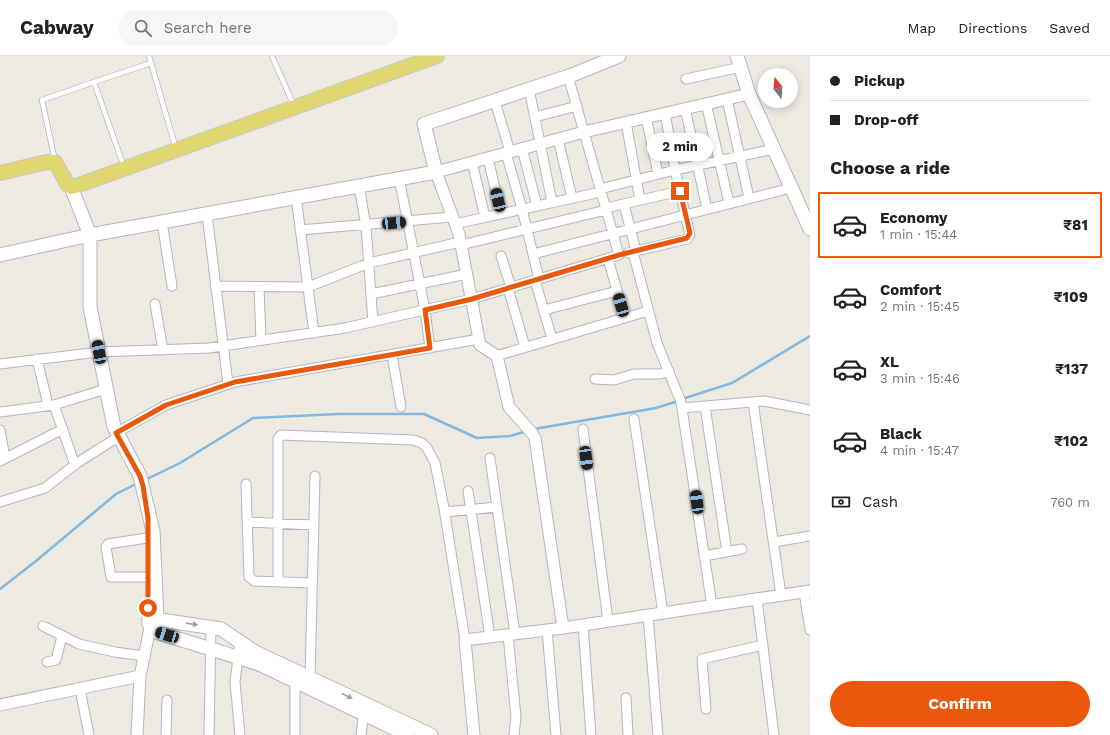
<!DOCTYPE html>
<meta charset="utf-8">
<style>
body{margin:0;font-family:"Work Sans",sans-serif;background:#f6f6f6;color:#222;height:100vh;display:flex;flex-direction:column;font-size:15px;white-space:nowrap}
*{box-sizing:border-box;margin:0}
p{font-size:13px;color:#767676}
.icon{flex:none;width:22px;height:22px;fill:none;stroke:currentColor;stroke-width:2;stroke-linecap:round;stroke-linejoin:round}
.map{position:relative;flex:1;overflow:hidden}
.side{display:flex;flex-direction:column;background:#fff;width:300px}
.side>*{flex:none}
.guide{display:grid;align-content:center;height:88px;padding:0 20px;background:#fff}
.needle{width:26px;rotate:343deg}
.controls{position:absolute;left:758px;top:12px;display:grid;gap:8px}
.controls a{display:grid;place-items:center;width:40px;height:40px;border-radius:50%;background:#fff;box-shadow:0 2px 10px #0003;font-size:20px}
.end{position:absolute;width:18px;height:18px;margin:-9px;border:5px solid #ea580c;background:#fff;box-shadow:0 0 0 2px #fff}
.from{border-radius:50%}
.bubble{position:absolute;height:28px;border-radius:14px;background:#fff;box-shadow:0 2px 10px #0003;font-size:13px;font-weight:700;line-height:28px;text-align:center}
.car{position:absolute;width:12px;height:24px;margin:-12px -6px;border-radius:5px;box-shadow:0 0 3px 1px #0007;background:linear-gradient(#222 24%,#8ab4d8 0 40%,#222 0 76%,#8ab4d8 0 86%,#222 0)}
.guide b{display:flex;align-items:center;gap:14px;height:38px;font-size:15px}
.guide b+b{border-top:1px solid #e0e0e0}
.guide i{width:10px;height:10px;background:#222}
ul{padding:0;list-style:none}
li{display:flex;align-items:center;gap:12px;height:66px;margin:0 8px 6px;padding:0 12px;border:2px solid transparent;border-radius:0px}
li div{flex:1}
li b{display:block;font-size:15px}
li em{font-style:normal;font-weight:700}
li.on{border-color:#ea580c}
li>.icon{width:36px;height:36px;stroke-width:1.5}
h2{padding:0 20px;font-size:18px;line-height:48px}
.pay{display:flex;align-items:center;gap:10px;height:44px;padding:0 20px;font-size:15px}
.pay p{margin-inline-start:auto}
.cta{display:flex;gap:8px;margin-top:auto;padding:8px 20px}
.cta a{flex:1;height:46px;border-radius:24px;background:#ea580c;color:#fff;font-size:16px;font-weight:700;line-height:46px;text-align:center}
header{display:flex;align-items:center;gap:24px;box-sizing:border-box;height:56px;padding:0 20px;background:#fff;border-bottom:1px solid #e0e0e0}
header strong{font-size:19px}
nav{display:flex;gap:22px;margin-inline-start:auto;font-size:14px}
.search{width:280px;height:36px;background:#f6f6f6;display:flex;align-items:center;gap:10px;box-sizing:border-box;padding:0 14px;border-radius:22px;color:#767676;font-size:15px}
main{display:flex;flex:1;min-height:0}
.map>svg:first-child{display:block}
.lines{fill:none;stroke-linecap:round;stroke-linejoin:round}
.stream{stroke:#82b9e1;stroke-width:2.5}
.service-casing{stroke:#b5b5bf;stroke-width:6}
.minor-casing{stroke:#b5b5bf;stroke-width:11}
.tertiary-casing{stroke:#b5b5bf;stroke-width:13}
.secondary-casing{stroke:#b5b5bf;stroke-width:15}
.primary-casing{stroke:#c8c8c8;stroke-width:16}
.service{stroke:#fff;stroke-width:4.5}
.minor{stroke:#fff;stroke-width:9}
.tertiary{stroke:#fff;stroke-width:11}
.secondary{stroke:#fff;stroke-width:13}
.primary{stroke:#e1d872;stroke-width:14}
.oneway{fill:#a0a0a0}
.route{stroke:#ea580c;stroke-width:5}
</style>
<header>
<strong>Cabway</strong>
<div class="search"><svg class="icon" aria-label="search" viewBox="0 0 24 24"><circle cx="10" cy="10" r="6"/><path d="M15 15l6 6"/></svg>Search here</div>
<nav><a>Map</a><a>Directions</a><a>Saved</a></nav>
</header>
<main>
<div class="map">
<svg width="810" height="679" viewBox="0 0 810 679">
<rect width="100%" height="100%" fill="#edeae2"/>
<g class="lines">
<!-- stream -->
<path class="stream" d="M682 343 732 327 810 280
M534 373 656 352 678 345
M145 424 180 407 253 362 338 358H424L477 382 510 380 527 375
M0 533 36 505 116 438 138 427"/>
<defs>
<path id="service" d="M149 0 176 93
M272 0 294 50
M94 26 151 7
M55 105 42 44 94 26 124 111"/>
<path id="minor" d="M686 23 741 11
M529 33 552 146
M727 43 749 142
M495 45 510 96
M706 47 729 147
M685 52 707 153
M535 61 577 50
M646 61 658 118
M626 66 640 144
M558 83 572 142
M522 92 537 150
M506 97 522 153 539 223
M488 102 501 158
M472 106 485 161
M399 122 425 254 430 292
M359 130 366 170 373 266
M600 133 675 114 774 93
M296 141 314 277
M624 148 636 195
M606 152 680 135
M207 158 228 328
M162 166 172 230
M455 168 601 136
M300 174 452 161
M461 189 606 154
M633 196 657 287 681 346 712 550
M628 197 687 183 690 179 675 114 665 57
M533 198 791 132
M501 200 511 231
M608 203 625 262
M535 224 552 283
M215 230 308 231 369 207 460 186
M259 231 261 284
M508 232 525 291
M371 238 467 218
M155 248 163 294
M544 254 617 235
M392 299 401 351
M496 300 648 255
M37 303 48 349
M0 308 99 296 209 292 345 272 472 243 619 199 568 20
M595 323 614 324 634 318H660L669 315
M753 346 781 539
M54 349 75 409
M705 350 727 496
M682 352 764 345 810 354
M0 356 54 349 106 333
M634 363 663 557
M583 373 608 565
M0 374 5 402
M116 377 166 349 235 326 479 283
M490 402 515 578
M0 405 63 373
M246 428 249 521 254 525 312 527
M468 435 490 581
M0 446 45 432 77 407 118 381
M445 456 497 451
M247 466 314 469
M147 482 108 488 106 491 111 521H148
M774 486 810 480
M704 500 742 493
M278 526V383L281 379 413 384 422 387 427 392 435 407 444 452 465 584
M804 536 810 574
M757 543 774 679
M648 559 658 679
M583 569 591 679
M43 570 79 588 115 596 144 600
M547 574 556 679
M508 579 516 661 514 679
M47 606 56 604 62 580
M310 622 315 420
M80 633 89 679
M626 642 628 679
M706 653 702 603 763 589
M166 679 167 644
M209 679 211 571
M240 679 235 626 240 586
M295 679V621
M361 679 364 654"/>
<path id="tertiary" d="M563 572 535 382 532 377 509 351 497 300 480 289 459 178 436 116 584 76 749 38
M0 649 140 620 150 572 153 566
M137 679 140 620
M474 679 465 584 563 572 810 535"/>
<path id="secondary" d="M737 0 749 38 810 173
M71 131 90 179V251L114 371 140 420 153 475 157 562 161 564 221 573 255 596 431 679
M0 199 90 179 436 116 424 68 572 19 619 0
M148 548 149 568 153 575 259 608 408 679"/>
<path id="primary" d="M0 117 47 106H55L68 129 71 131 76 130 437 0"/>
</defs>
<!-- service casing -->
<use href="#service" class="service-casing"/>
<!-- minor casing -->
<use href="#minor" class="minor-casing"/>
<!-- tertiary casing -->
<use href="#tertiary" class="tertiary-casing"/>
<!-- secondary casing -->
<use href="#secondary" class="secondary-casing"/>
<!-- primary casing -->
<use href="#primary" class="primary-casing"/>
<!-- service -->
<use href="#service" class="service"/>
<!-- minor -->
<use href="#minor" class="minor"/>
<!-- tertiary -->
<use href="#tertiary" class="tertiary"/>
<!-- secondary -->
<use href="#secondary" class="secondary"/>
<!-- primary -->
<use href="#primary" class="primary"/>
</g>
<!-- one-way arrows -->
<defs><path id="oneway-solid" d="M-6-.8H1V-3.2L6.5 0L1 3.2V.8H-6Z"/></defs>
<g class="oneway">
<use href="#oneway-solid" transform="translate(192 568) rotate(8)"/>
<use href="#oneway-solid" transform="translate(347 640) rotate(26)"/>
</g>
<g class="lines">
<!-- route -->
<path class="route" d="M148 552V462L143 430 140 420 116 377 166 349 235 326 430 292 425 254 472 243 619 199 687 182 690 177 680 135"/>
</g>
</svg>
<div class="controls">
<a><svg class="needle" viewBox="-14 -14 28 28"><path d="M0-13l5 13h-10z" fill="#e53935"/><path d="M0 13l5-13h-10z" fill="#767676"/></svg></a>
</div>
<i class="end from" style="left:148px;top:552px"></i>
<i class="end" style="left:680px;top:135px"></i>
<div class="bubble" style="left:647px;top:77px;width:66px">2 min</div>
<i class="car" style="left:498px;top:144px;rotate:347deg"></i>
<i class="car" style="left:394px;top:167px;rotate:85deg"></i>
<i class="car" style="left:621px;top:249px;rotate:344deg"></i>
<i class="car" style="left:99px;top:296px;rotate:349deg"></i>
<i class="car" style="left:586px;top:402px;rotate:172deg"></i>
<i class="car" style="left:697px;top:446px;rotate:352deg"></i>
<i class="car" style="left:167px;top:579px;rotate:287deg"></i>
</div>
<section class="side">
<div class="guide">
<b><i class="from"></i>Pickup</b>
<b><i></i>Drop-off</b>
</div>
<h2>Choose a ride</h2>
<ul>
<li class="on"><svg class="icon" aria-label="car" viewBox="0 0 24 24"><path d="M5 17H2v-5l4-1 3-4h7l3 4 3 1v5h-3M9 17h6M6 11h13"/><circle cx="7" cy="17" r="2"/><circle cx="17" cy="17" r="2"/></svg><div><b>Economy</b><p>1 min · 15:44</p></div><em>₹81</em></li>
<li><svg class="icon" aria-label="car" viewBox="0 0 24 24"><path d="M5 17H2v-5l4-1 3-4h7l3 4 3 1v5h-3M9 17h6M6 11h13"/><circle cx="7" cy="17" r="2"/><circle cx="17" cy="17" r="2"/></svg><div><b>Comfort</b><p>2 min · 15:45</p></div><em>₹109</em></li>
<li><svg class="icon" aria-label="car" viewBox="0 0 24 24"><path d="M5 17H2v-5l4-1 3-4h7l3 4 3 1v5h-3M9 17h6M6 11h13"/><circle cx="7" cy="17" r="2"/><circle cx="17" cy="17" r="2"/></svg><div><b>XL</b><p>3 min · 15:46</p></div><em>₹137</em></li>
<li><svg class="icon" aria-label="car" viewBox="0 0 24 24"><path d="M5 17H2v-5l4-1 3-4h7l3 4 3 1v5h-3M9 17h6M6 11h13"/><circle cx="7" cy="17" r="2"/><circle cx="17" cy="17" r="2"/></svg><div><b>Black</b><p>4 min · 15:47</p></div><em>₹102</em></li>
</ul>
<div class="pay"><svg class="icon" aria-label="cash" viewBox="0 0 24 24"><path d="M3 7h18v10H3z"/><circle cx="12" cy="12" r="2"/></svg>Cash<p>760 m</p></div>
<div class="cta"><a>Confirm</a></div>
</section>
</main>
